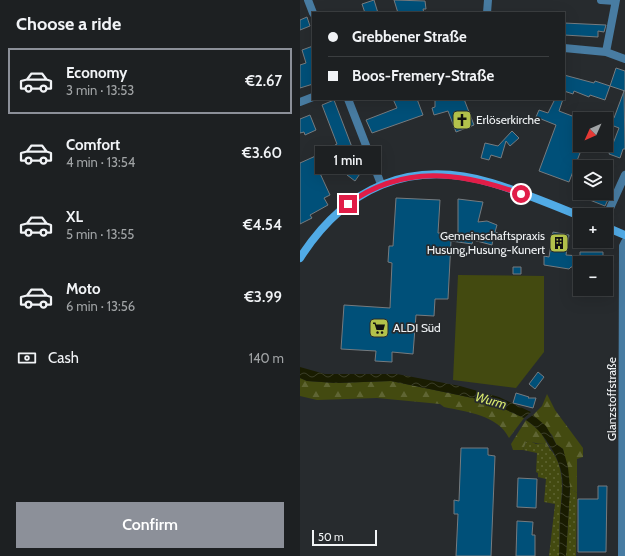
<!DOCTYPE html>
<meta charset="utf-8">
<style>
body{margin:0;font-family:Cabin,sans-serif;background:#2a2d2f;color:#f1f3f6;height:100vh;display:flex;flex-direction:column;font-size:15px;white-space:nowrap}
*{box-sizing:border-box;margin:0}
p{font-size:13px;color:#a0a3a5}
.icon{flex:none;width:22px;height:22px;fill:none;stroke:currentColor;stroke-width:2;stroke-linecap:round;stroke-linejoin:round}
.map{position:relative;flex:1;overflow:hidden}
.details{display:flex;flex-direction:column;background:#1d2022;width:300px}
.details>*{flex:none}
.banner{position:absolute;left:12px;top:12px;width:253px;height:88px;border-radius:0px;box-shadow:0 4px 16px #0002,0 0 0 1px #3b3e40;display:grid;align-content:center;height:88px;padding:0 16px;background:#1d2022}
.needle{width:26px;rotate:225deg}
.tools{position:absolute;left:273px;top:112px;display:grid;gap:8px}
.tools a{display:grid;place-items:center;width:40px;height:40px;border-radius:0px;background:#1d2022;box-shadow:0 4px 16px #0002,0 0 0 1px #3b3e40;font-size:20px}
.scale{position:absolute;left:12px;bottom:10px;width:65px;box-sizing:border-box;padding-left:4px;border:2px solid #f1f4f6;border-top:0;font-size:11px;line-height:14px;white-space:nowrap;color:#f1f4f6;-webkit-text-stroke:3px #272b2e;paint-order:stroke}
.end{position:absolute;width:18px;height:18px;margin:-9px;border:5px solid #e11d48;background:#fff;box-shadow:0 0 0 2px #fff}
.from{border-radius:50%}
.bubble{position:absolute;height:28px;border-radius:0px;background:#1d2022;box-shadow:0 4px 16px #0002,0 0 0 1px #3b3e40;font-size:13px;font-weight:600;line-height:28px;text-align:center}
.banner b{display:flex;align-items:center;gap:14px;height:38px;font-size:15px}
.banner b+b{border-top:1px solid #3b3e40}
.banner i{width:10px;height:10px;background:#f1f3f6}
ul{padding:0;list-style:none}
li{display:flex;align-items:center;gap:12px;height:66px;margin:0 8px 6px;padding:0 8px;border:2px solid transparent;border-radius:0px}
li div{flex:1}
li b{display:block;font-size:15px}
li em{font-style:normal;font-weight:600}
li.active{border-color:#8c9099}
li>.icon{width:36px;height:36px;stroke-width:1.5}
h2{padding:0 16px;font-size:18px;line-height:48px}
.pay{display:flex;align-items:center;gap:10px;height:44px;padding:0 16px;font-size:15px}
.pay p{margin-inline-start:auto}
.action{display:flex;gap:8px;margin-top:auto;padding:8px 16px}
.action a{flex:1;height:46px;border-radius:0px;background:#8c9099;color:#fff;font-size:16px;font-weight:600;line-height:46px;text-align:center}
main{display:flex;flex:1;min-height:0}
.map>svg:first-child{display:block}
.green{fill:url(#green-dots)}
.forest{fill:url(#forest-firs)}
.pitch{fill:#434a10}
.water{fill:url(#water-waves)}
.building{fill:#005079;stroke:#767b7f}
.lines{fill:none;stroke-linecap:round;stroke-linejoin:round}
.street{stroke:#487ca2;stroke-width:8}
.secondary{stroke:#51abe6;stroke-width:8}
.route{stroke:#e11d48;stroke-width:5}
.labels{text-anchor:middle;stroke-width:3.5;stroke-linejoin:round;paint-order:stroke}
.poi-label{font-size:12px;fill:#f1f4f6;stroke:#272b2e;text-anchor:start}
.street-label{font-size:12px;fill:#f1f4f6;stroke:#272b2e}
.water-label{font-size:13px;font-style:italic;fill:#d9ea6e;stroke:#272b2e}
</style>
<main>
<section class="details">
<h2>Choose a ride</h2>
<ul>
<li class="active"><svg class="icon" aria-label="car" viewBox="0 0 24 24"><path d="M5 17H2v-5l4-1 3-4h7l3 4 3 1v5h-3M9 17h6M6 11h13"/><circle cx="7" cy="17" r="2"/><circle cx="17" cy="17" r="2"/></svg><div><b>Economy</b><p>3 min · 13:53</p></div><em>€2.67</em></li>
<li><svg class="icon" aria-label="car" viewBox="0 0 24 24"><path d="M5 17H2v-5l4-1 3-4h7l3 4 3 1v5h-3M9 17h6M6 11h13"/><circle cx="7" cy="17" r="2"/><circle cx="17" cy="17" r="2"/></svg><div><b>Comfort</b><p>4 min · 13:54</p></div><em>€3.60</em></li>
<li><svg class="icon" aria-label="car" viewBox="0 0 24 24"><path d="M5 17H2v-5l4-1 3-4h7l3 4 3 1v5h-3M9 17h6M6 11h13"/><circle cx="7" cy="17" r="2"/><circle cx="17" cy="17" r="2"/></svg><div><b>XL</b><p>5 min · 13:55</p></div><em>€4.54</em></li>
<li><svg class="icon" aria-label="car" viewBox="0 0 24 24"><path d="M5 17H2v-5l4-1 3-4h7l3 4 3 1v5h-3M9 17h6M6 11h13"/><circle cx="7" cy="17" r="2"/><circle cx="17" cy="17" r="2"/></svg><div><b>Moto</b><p>6 min · 13:56</p></div><em>€3.99</em></li>
</ul>
<div class="pay"><svg class="icon" aria-label="cash" viewBox="0 0 24 24"><path d="M3 7h18v10H3z"/><circle cx="12" cy="12" r="2"/></svg>Cash<p>140 m</p></div>
<div class="action"><a>Confirm</a></div>
</section>
<div class="map">
<svg width="325" height="556" viewBox="0 0 325 556">
<defs>
<pattern id="green-dots" width="8" height="8" patternUnits="userSpaceOnUse"><rect width="8" height="8" fill="#434a10"/><path d="M2 2h.1M6 6h.1" fill="none" stroke="#5f6533" stroke-width="1.8" stroke-linecap="round"/></pattern>
<pattern id="forest-firs" width="22" height="20" patternUnits="userSpaceOnUse"><rect width="22" height="20" fill="#434a10"/><path d="M5 1l3.5 6h-7zM16 11l3.5 6h-7z" fill="#5f6533"/></pattern>
<pattern id="water-waves" width="16" height="10" patternUnits="userSpaceOnUse"><rect width="16" height="10" fill="#191c01"/><path d="M0 5q4-4 8 0t8 0" fill="none" stroke="#3b3e27"/></pattern>
</defs>
<rect width="100%" height="100%" fill="#272b2e"/>
<!-- green -->
<path class="green" d="M230 441 236 444 244 443C267 462 262 489 260 515 259 529 260 542 259 556H249L255 504 244 502 246 479 238 477V473L236 472 237 453 223 450 226 442Z
M270 488 277 493 276 556H266Z"/>
<!-- forest -->
<path class="forest" d="M0 378 7 381 36 383 91 381 187 401 224 418 209 438C198 415 167 412 144 407L140 404 77 398 17 400 0 396Z
M247 394 255 410 283 448V457L277 459V493L270 488 263 449 256 444 252 435 233 415 242 406Z
M226 420 240 431 250 449 244 443C237 445 232 441 226 442L223 450H213L211 444Z"/>
<!-- pitch -->
<path class="pitch" d="M158 275 244 276V352L216 388 153 380Z"/>
<!-- water -->
<path class="water" d="M0 367 25 374H97L160 386 199 397 231 412 224 418 187 401 91 381 36 383 7 381 0 378Z
M233 415 246 426 256 444 263 449 268 467 270 488 266 556H259C260 543 260 529 260 516 261 502 264 490 262 476 260 457 242 430 226 420Z"/>
<!-- building -->
<path class="building" d="M74 0 78 13H65L62 4Z
M94 0 125 1 126 9H123L124 13H98Z
M7 17 10 26 0 30V20Z
M264 23 306 25 304 32 298 31V37L264 35Z
M13 46V84L0 88V65L6 63 2 50Z
M316 68 325 71V91L310 86Z
M264 75 294 83 295 81 310 86 305 100 290 95 289 97 274 91 273 94 264 91Z
M324 91 325 149H323L320 158 309 154 319 128 306 123V115L314 118Z
M93 99H117L123 115 72 133 66 120 97 108Z
M135 99H164L174 125 156 132 148 111 134 115 132 108 135 107Z
M255 99H263L259 111 280 119V145H283L269 182 239 171 256 125 236 117 239 110 248 113Z
M34 100 55 155 60 165 64 168 55 181 47 175 57 161 37 169 33 157 38 152 35 145 37 144 22 105Z
M10 115 16 130 5 135 4 132 0 133V119Z
M212 131 219 138 210 146 206 141 201 158 191 155 189 160 181 158 185 143 198 146Z
M20 154 26 165 18 169 30 195 24 198 28 205 10 215 12 218 0 224V163Z
M272 193H311L305 206Z
M96 198 140 200 138 233 158 234V199L183 202 178 222 187 221 197 225 195 232 198 233 196 240 193 239 192 245 173 240 172 244 151 241 148 299H135L134 316 116 315 113 354 92 352V362L75 361 76 351 41 349 44 305 90 308 92 263 88 262 89 246H93Z
M253 232 269 235 266 255 280 256V252H303V263H280V267H271L269 269 244 265V256L249 257Z
M213 267H221V274H213Z
M238 372 244 377 235 389 229 384Z
M216 393 229 397 228 398H236L233 408 213 403Z
M161 448H188V455L195 456 191 556H156L158 514H154V500L159 501Z
M218 478 237 479 236 508 217 507Z
M298 486H307L306 552H278V499H298Z
M217 521 233 522 232 535H235V556H216Z"/>
<g class="lines">
<!-- street -->
<path class="street" d="M8 0 13 13
M301 0 315 1
M187 13 188 0
M264 48 306 52 325 59
M306 52 316 0
M48 99 81 184
M0 102 13 97
M306 217 325 175
M322 556 323 246 325 242"/>
<!-- secondary -->
<path class="secondary" d="M306 227 325 235
M0 258C45 188 109 158 192 183 222 192 251 204 280 216"/>
</g>
<g class="lines">
<!-- route -->
<path class="route" d="M48 204C103 164 161 172 221 194"/>
</g>
<!-- icons -->
<defs>
<symbol id="church-square" viewBox="-11 -11 22 22"><rect x="-9" y="-9" width="18" height="18" rx="4" fill="#b3c24b" stroke="#272b2e"/><path d="M-1.2-6h2.4v3.5h3.3v2.4h-3.3V6h-2.4V-.1h-3.3v-2.4h3.3Z" fill="#111"/></symbol>
<symbol id="building-square" viewBox="-11 -11 22 22"><rect x="-9" y="-9" width="18" height="18" rx="4" fill="#b3c24b" stroke="#272b2e"/><path d="M-4-6H4V6H1V3H-1V6H-4ZM-2.5-4.3h1.7v1.8h-1.7ZM.8-4.3h1.7v1.8H.8ZM-2.5-1h1.7V.8h-1.7ZM.8-1h1.7V.8H.8Z" fill="#111"/></symbol>
<symbol id="supermarket-square" viewBox="-11 -11 22 22"><rect x="-9" y="-9" width="18" height="18" rx="4" fill="#b3c24b" stroke="#272b2e"/><path d="M-6-5.5h2.5l.6 2H6L4.5 2H-2.5L-4.4-4H-6ZM-1.5 3.2a1.3 1.3 0 1 0 .1 0ZM3 3.2a1.3 1.3 0 1 0 .1 0Z" fill="#111"/></symbol>
</defs>
<g fill-rule="evenodd">
<use href="#church-square" x="151" y="109" width="22" height="22"/>
<use href="#building-square" x="248" y="232" width="22" height="22"/>
<use href="#supermarket-square" x="68" y="317" width="22" height="22"/>
</g>
<g class="labels">
<!-- poi labels -->
<g class="poi-label">
<text x="176" y="124">Erlöserkirche</text>
<text x="245" y="240" text-anchor="end">Gemeinschaftspraxis<tspan x="245" dy="14">Husung,Husung-Kunert</tspan></text>
<text x="93" y="332">ALDI Süd</text>
</g>
<!-- street labels -->
<g class="street-label">
<text transform="translate(312 399) rotate(-90)" y="4">Glanzstoffstraße</text>
</g>
<!-- water labels -->
<g class="water-label">
<text transform="translate(191 400) rotate(16)" y="5">Wurm</text>
</g>
</g>
</svg>
<div class="tools">
<a><svg class="needle" viewBox="-14 -14 28 28"><path d="M0-13l5 13h-10z" fill="#e53935"/><path d="M0 13l5-13h-10z" fill="#a0a3a5"/></svg></a>
<a><svg class="icon" aria-label="layers" viewBox="0 0 24 24"><path d="M12 4l9 5-9 5-9-5zM3 14l9 5 9-5"/></svg></a>
<a>+</a>
<a>−</a>
</div>
<div class="scale">50 m</div>
<i class="end from" style="left:221px;top:194px"></i>
<i class="end" style="left:48px;top:204px"></i>
<div class="bubble" style="left:15px;top:146px;width:66px">1 min</div>
<div class="banner">
<b><i class="from"></i>Grebbener Straße</b>
<b><i></i>Boos-Fremery-Straße</b>
</div>
</div>
</main>
